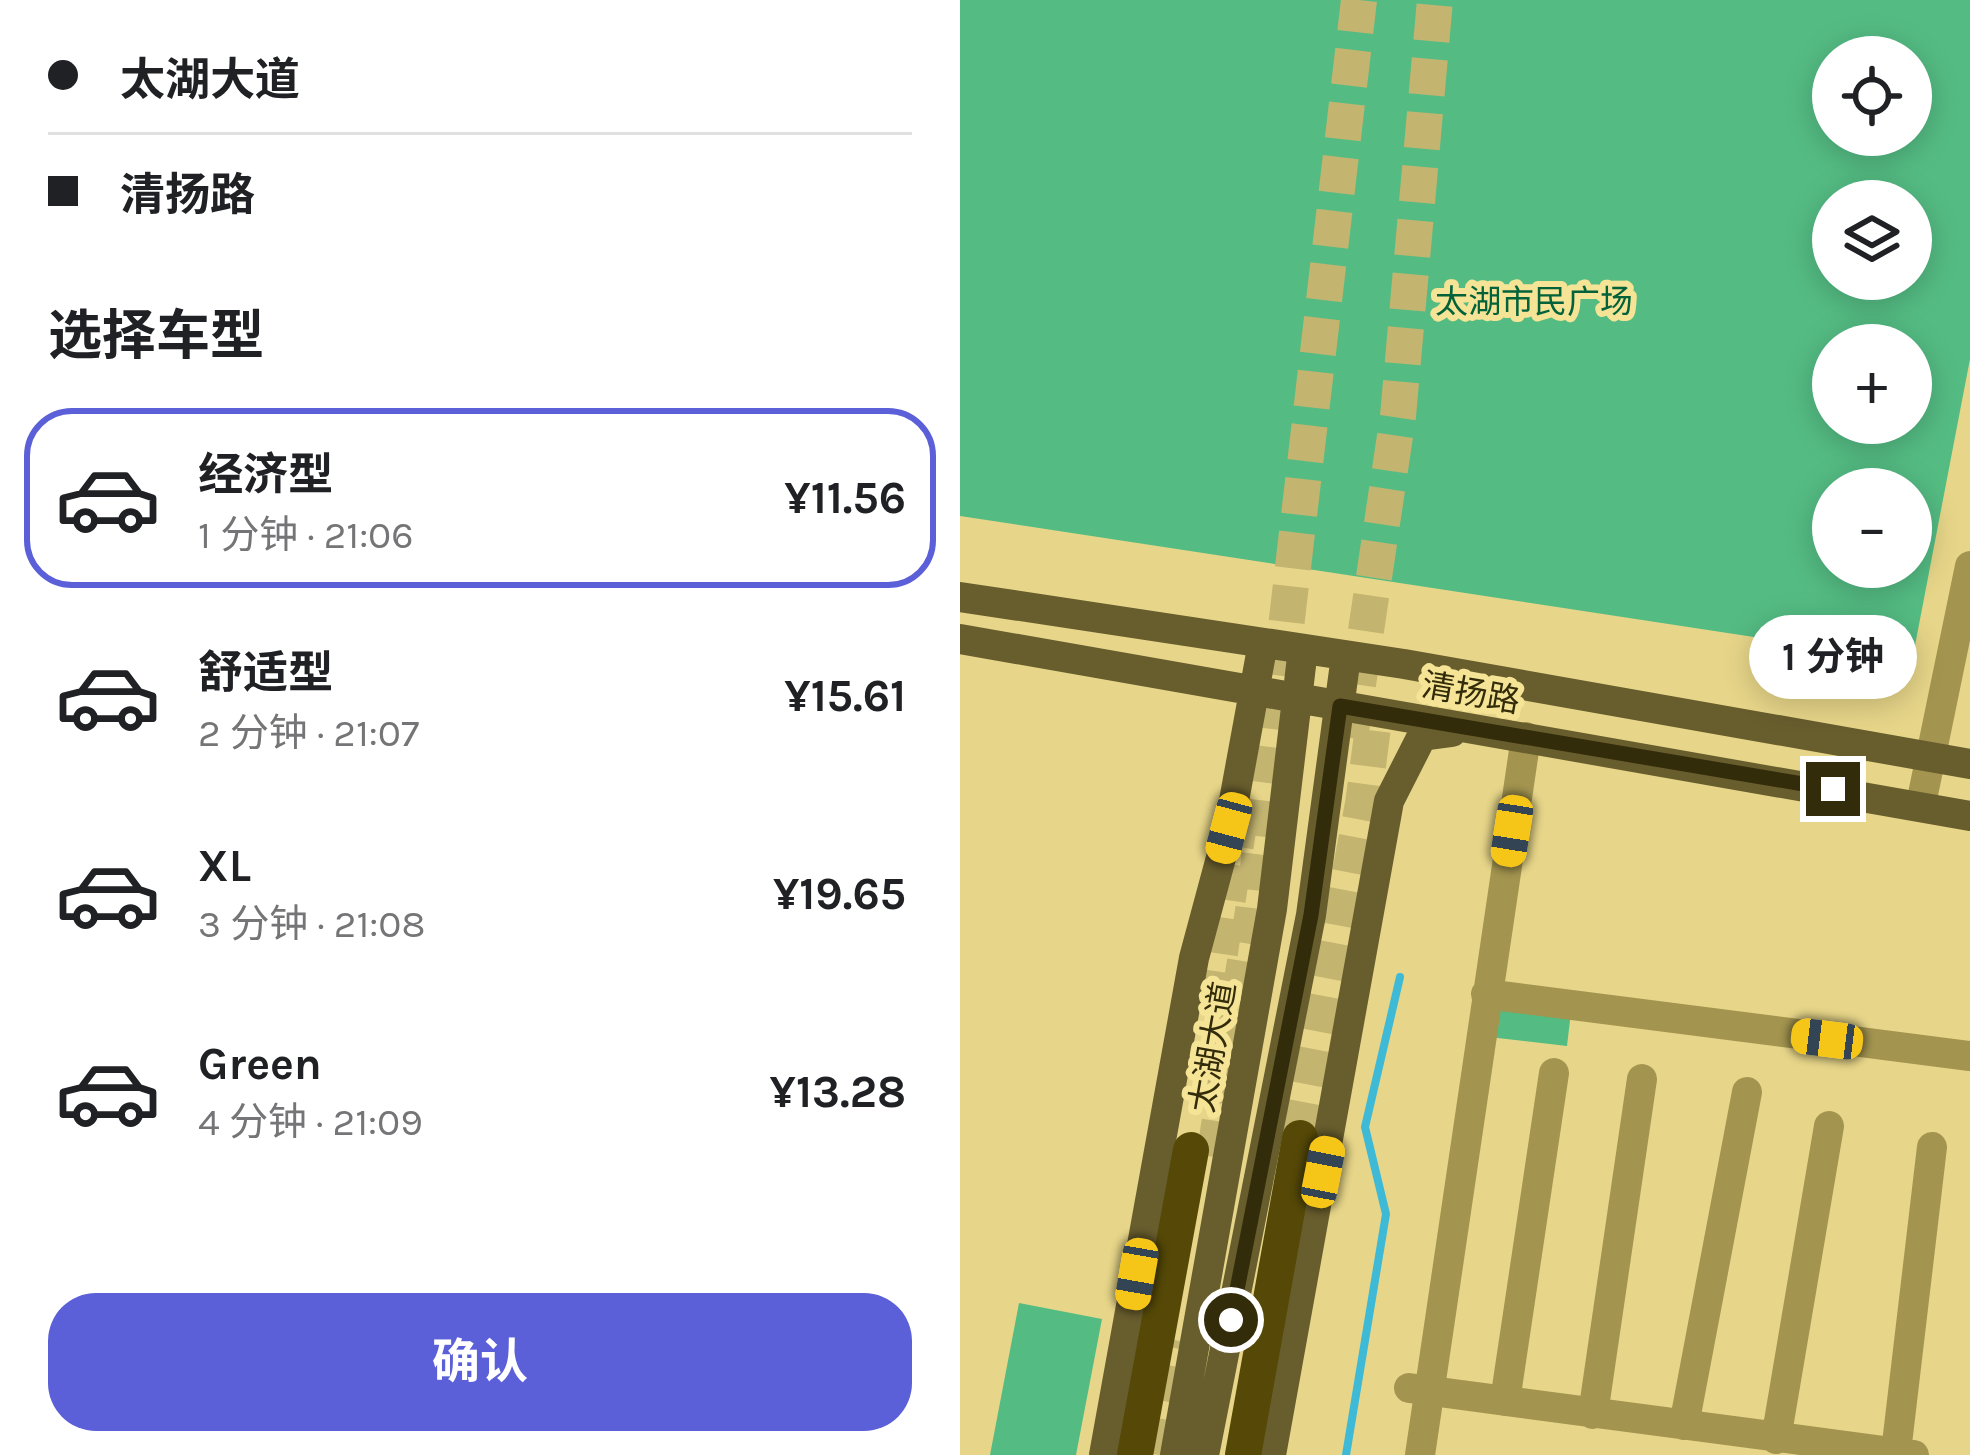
<!DOCTYPE html>
<html lang="zh">
<meta charset="utf-8">
<style>
body{margin:0;font-family:Karla,"Noto Sans SC",sans-serif;background:#f6f6f6;color:#202124;height:100vh;display:flex;flex-direction:column;font-size:45px;white-space:nowrap}
*{box-sizing:border-box;margin:0}
p{font-size:39px;color:#757577}
.icon{flex:none;width:66px;height:66px;fill:none;stroke:currentColor;stroke-width:2;stroke-linecap:round;stroke-linejoin:round}
.map{position:relative;flex:1;overflow:hidden}
.drawer{display:flex;flex-direction:column;background:#fff;width:960px}
.drawer>*{flex:none}
.top-card{display:grid;align-content:center;height:264px;padding:0 48px;background:#fff}
.tools{position:absolute;left:852px;top:36px;display:grid;gap:24px}
.tools a{display:grid;place-items:center;width:120px;height:120px;border-radius:50%;background:#fff;box-shadow:0 6px 30px #0003;font-size:60px}
.end{position:absolute;width:54px;height:54px;margin:-27px;border:15px solid #332c0b;background:#fff;box-shadow:0 0 0 6px #fff}
.from{border-radius:50%}
.bubble{position:absolute;height:84px;border-radius:42px;background:#fff;box-shadow:0 6px 30px #0003;font-size:39px;font-weight:700;line-height:84px;text-align:center}
.car{position:absolute;width:36px;height:72px;margin:-36px -18px;border-radius:15px;box-shadow:0 0 9px 3px #0007;background:linear-gradient(#f5c518 24%,#345 0 40%,#f5c518 0 76%,#345 0 86%,#f5c518 0)}
.top-card b{display:flex;align-items:center;gap:42px;height:114px;font-size:45px}
.top-card b+b{border-top:3px solid #e0e0e0}
.top-card i{width:30px;height:30px;background:#202124}
ul{padding:0;list-style:none}
li{display:flex;align-items:center;gap:36px;height:180px;margin:0 24px 18px;padding:0 24px;border:6px solid transparent;border-radius:48px}
li div{flex:1}
li b{display:block;font-size:45px}
li em{font-style:normal;font-weight:700}
li.active{border-color:#5b60d8}
li>.icon{width:108px;height:108px;stroke-width:1.5}
h2{padding:0 48px;font-size:54px;line-height:144px}
.cta{display:flex;gap:24px;margin-top:auto;padding:24px 48px}
.cta a{flex:1;height:138px;border-radius:48px;background:#5b60d8;color:#fff;font-size:48px;font-weight:700;line-height:138px;text-align:center}
main{display:flex;flex:1;min-height:0}
.map>svg:first-child{display:block}
.green{fill:#54bc83;fill-rule:evenodd}
.lines{fill:none;stroke-linecap:round;stroke-linejoin:round}
.stream{stroke:#3ebad7;stroke-width:8}
.highway-tunnel{stroke:#c3b470;stroke-width:36;stroke-dasharray:36 18;stroke-linecap:butt}
.minor{stroke:#a3944f;stroke-width:30}
.major{stroke:#685d2d;stroke-width:30}
.highway{stroke:#564907;stroke-width:36}
.route{stroke:#332c0b;stroke-width:15}
.labels{text-anchor:middle;stroke-width:12;stroke-linejoin:round;paint-order:stroke}
.park-label{font-size:33px;fill:#036239;stroke:#f5e396}
.street-label{font-size:33px;fill:#332c0b;stroke:#f5e396}
</style>
<main>
<section class="drawer">
<div class="top-card">
<b><i class="from"></i>太湖大道</b>
<b><i></i>清扬路</b>
</div>
<h2>选择车型</h2>
<ul>
<li class="active"><svg class="icon" aria-label="car" viewBox="0 0 24 24"><path d="M5 17H2v-5l4-1 3-4h7l3 4 3 1v5h-3M9 17h6M6 11h13"/><circle cx="7" cy="17" r="2"/><circle cx="17" cy="17" r="2"/></svg><div><b>经济型</b><p>1 分钟 · 21:06</p></div><em>¥11.56</em></li>
<li><svg class="icon" aria-label="car" viewBox="0 0 24 24"><path d="M5 17H2v-5l4-1 3-4h7l3 4 3 1v5h-3M9 17h6M6 11h13"/><circle cx="7" cy="17" r="2"/><circle cx="17" cy="17" r="2"/></svg><div><b>舒适型</b><p>2 分钟 · 21:07</p></div><em>¥15.61</em></li>
<li><svg class="icon" aria-label="car" viewBox="0 0 24 24"><path d="M5 17H2v-5l4-1 3-4h7l3 4 3 1v5h-3M9 17h6M6 11h13"/><circle cx="7" cy="17" r="2"/><circle cx="17" cy="17" r="2"/></svg><div><b>XL</b><p>3 分钟 · 21:08</p></div><em>¥19.65</em></li>
<li><svg class="icon" aria-label="car" viewBox="0 0 24 24"><path d="M5 17H2v-5l4-1 3-4h7l3 4 3 1v5h-3M9 17h6M6 11h13"/><circle cx="7" cy="17" r="2"/><circle cx="17" cy="17" r="2"/></svg><div><b>Green</b><p>4 分钟 · 21:09</p></div><em>¥13.28</em></li>
</ul>
<div class="cta"><a>确认</a></div>
</section>
<div class="map">
<svg width="1010" height="1455" viewBox="0 0 1010 1455">
<rect width="100%" height="100%" fill="#e7d689"/>
<!-- green -->
<path class="green" d="M0 0H1010V359L952 661 0 516ZM873 57H951V135H873ZM873 201H951V279H873ZM873 345H951V423H873ZM873 489H951V567H873Z
M533 1003 611 1012 607 1046 529 1037Z
M59 1303 142 1319 116 1455H30Z"/>
<g class="lines">
<!-- stream -->
<path class="stream" d="M386 1455 426 1214 405 1127 440 977"/>
<!-- highway-tunnel -->
<path class="highway-tunnel" d="M390 738 438 416 475 0
M252 1007 278 830
M340 1138 403 804 416 704
M254 1157 293 911 399 0
M199 1455 220 1341"/>
<!-- minor -->
<path class="minor" d="M961 804 1010 566
M526 994 1010 1056
M449 1388 954 1455
M545 1401 594 1073
M633 1414 682 1079
M724 1425 787 1092
M816 1439 869 1126
M936 1452 972 1147
M460 1455 566 737"/>
<!-- major -->
<path class="major" d="M0 597 444 664 1010 764
M0 639 1010 816
M144 1455 234 958 269 828 303 643
M215 1455 312 909 343 649
M244 1455 351 915 386 656
M311 1455 429 801 462 736 492 732"/>
<!-- highway -->
<path class="highway" d="M175 1455 231 1150
M283 1455 340 1138"/>
</g>
<g class="lines">
<!-- route -->
<path class="route" d="M271 1320 351 915 380 706 873 789"/>
</g>
<g class="labels">
<!-- park labels -->
<g class="park-label">
<text x="574" y="313">太湖市民广场</text>
</g>
<!-- street labels -->
<g class="street-label">
<text transform="translate(511 692) rotate(10)" y="12">清扬路</text>
<text transform="translate(252 1047) rotate(-80)" y="12">太湖大道</text>
</g>
</g>
</svg>
<div class="tools">
<a><svg class="icon" aria-label="locate" viewBox="0 0 24 24"><circle cx="12" cy="12" r="6"/><path d="M12 2v4M12 18v4M2 12h4M18 12h4"/></svg></a>
<a><svg class="icon" aria-label="layers" viewBox="0 0 24 24"><path d="M12 4l9 5-9 5-9-5zM3 14l9 5 9-5"/></svg></a>
<a>+</a>
<a>−</a>
</div>
<i class="end from" style="left:271px;top:1320px"></i>
<i class="end" style="left:873px;top:789px"></i>
<div class="bubble" style="left:789px;top:615px;width:168px">1 分钟</div>
<i class="car" style="left:269px;top:828px;rotate:195deg"></i>
<i class="car" style="left:552px;top:831px;rotate:189deg"></i>
<i class="car" style="left:867px;top:1039px;rotate:277deg"></i>
<i class="car" style="left:363px;top:1172px;rotate:11deg"></i>
<i class="car" style="left:177px;top:1274px;rotate:190deg"></i>
</div>
</main>
